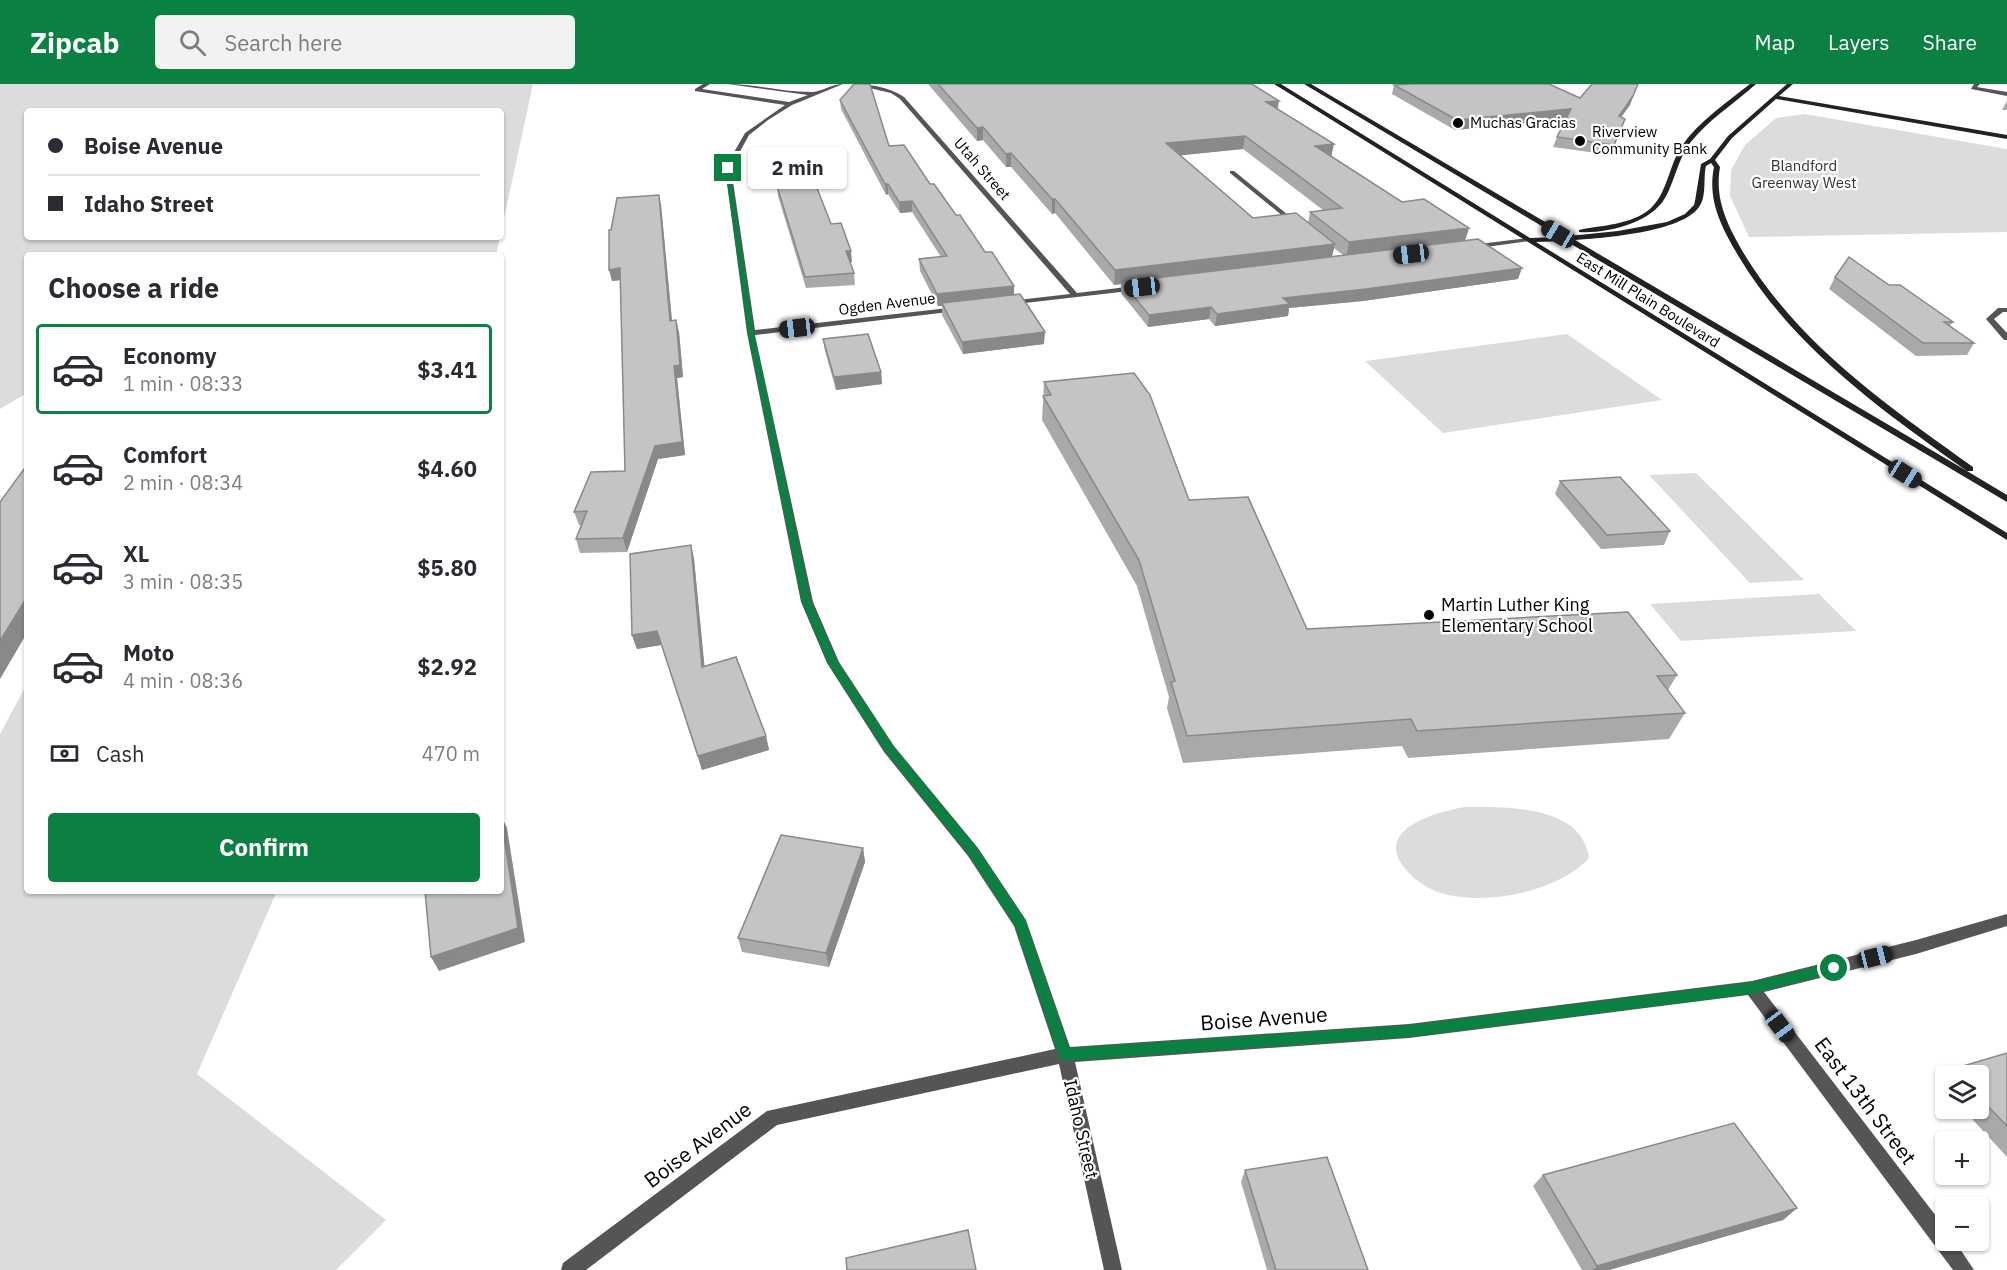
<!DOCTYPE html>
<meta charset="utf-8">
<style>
body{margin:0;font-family:"IBM Plex Sans",sans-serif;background:#f2f2f3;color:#2b2b33;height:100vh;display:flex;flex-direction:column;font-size:22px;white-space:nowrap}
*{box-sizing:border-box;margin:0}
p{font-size:20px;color:#7c7c81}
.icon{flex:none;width:33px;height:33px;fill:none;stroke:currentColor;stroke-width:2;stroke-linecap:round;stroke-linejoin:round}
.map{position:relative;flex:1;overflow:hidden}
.sheet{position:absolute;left:24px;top:168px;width:480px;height:642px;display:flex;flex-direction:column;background:#fff;border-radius:6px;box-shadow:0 2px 4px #0004}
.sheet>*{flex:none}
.guide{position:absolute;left:24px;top:24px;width:480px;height:132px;border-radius:6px;box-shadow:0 2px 4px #0004;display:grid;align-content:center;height:132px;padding:0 24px;background:#fff}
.fabs{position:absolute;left:1935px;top:981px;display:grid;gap:12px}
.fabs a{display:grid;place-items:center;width:54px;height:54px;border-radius:6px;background:#fff;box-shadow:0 2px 4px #0004;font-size:30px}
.end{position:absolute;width:27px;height:27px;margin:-14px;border:8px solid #0b8043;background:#fff;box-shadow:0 0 0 3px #fff}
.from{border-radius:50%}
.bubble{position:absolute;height:42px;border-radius:6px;background:#fff;box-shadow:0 2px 4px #0004;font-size:20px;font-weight:800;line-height:42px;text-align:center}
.car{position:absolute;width:18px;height:36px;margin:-18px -9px;border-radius:8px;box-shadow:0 0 4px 2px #0007;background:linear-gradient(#222 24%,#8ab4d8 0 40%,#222 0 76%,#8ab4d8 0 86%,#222 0)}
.guide b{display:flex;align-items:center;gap:21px;height:57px;font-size:22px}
.guide b+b{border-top:2px solid #e1e1e2}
.guide i{width:15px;height:15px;background:#2b2b33}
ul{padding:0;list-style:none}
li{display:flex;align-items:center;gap:18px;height:90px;margin:0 12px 9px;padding:0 12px;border:3px solid transparent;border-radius:6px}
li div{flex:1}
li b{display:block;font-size:22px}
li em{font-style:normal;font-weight:800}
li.selected{border-color:#0b8043}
li>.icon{width:54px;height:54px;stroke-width:1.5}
h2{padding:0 24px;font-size:27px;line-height:72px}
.pay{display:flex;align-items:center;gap:15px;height:66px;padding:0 24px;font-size:22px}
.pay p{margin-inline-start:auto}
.cta{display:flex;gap:12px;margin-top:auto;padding:12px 24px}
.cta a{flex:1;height:69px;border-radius:6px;background:#0b8043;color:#fff;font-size:24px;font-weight:800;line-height:69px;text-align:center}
header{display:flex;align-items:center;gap:36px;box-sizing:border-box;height:84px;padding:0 30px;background:#0b8043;color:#fff}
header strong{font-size:28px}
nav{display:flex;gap:33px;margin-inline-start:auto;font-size:21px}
.search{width:420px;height:54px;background:#f2f2f3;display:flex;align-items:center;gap:15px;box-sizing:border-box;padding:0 21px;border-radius:6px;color:#7c7c81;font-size:22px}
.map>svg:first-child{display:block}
.green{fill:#dcdcdc}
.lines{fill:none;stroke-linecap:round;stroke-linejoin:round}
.street{fill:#555;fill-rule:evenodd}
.secondary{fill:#222;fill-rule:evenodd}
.wall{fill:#a9a9a9;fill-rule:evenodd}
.shaded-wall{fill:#898989}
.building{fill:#c4c4c4;stroke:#898989;stroke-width:1.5}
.route{fill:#0b8043}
.poi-dot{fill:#000;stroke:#fff;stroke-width:2}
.labels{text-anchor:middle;stroke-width:4.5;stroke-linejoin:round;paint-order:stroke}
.far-poi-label{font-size:15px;fill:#000;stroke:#fff;text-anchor:start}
.far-park-label{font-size:15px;fill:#333;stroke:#fff}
.far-street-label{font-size:15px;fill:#000;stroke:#fff}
.poi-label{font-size:18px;fill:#000;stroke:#fff;text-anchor:start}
.street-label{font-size:18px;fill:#000;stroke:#fff}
.near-street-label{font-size:21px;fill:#000;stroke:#fff}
</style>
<header>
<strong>Zipcab</strong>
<div class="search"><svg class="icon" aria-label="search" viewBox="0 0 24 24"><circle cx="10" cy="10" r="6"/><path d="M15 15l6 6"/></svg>Search here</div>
<nav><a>Map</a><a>Layers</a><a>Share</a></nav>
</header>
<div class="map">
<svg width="2007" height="1186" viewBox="0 0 2007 1186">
<rect width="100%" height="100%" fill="#fff"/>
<!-- green -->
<path class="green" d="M0 0H533L501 148V27H27V153H500L496 171H27V309L0 325Z
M1805 30 2007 65V148L1749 153 1730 112 1731 86 1745 61 1776 34Z
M1567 250 1662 316 1443 349 1365 277Z
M1696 389 1804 496 1750 499 1649 391Z
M1819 510 1856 547 1681 557 1650 520Z
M27 600V807H277L197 990 386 1136 336 1186H0V650Z
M1464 723C1505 723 1582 720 1589 774 1557 809 1479 824 1435 807 1422 801 1411 793 1403 782 1375 744 1438 728 1464 723Z"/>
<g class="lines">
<!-- street -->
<path class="street" d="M703 0H710L702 5 789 18 808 11 727 0C756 0 783 8 811 8 822 8 831 0 843 0L792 21 768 36 749 51 731 84 755 246 957 223 961 225 957 227 755 251 813 518 839 578 894 662 978 764 1026 836 1070 963 1409 940 1752 897 1916 856 2007 830V842L1916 870 1764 908 1946 1145V1156H1954L1974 1186H1953L1748 911 1409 954 1075 978 1122 1186H1104L1059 980 777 1041 586 1186H561L563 1179 767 1027 1055 965 1014 842 968 772 884 668 827 579 801 518 747 249 725 84 745 49 785 21 695 7V5Z
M852 0C870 0 889 3 904 13L1077 209 1135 202H1138V206L1007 221 1006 219 1010 217 1070 210 900 15 891 9Z
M1974 0H1980L1977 3 2007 8V12L1971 5Z
M1230 87H1234L1299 140V142H1295L1230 89Z
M1527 154 1529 155V157L1471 165 1468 163 1471 161Z
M1998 224H2007V228H2003L1994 235 2007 249V256H2004L1986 235Z"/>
<!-- secondary -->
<path class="secondary" d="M1274 0H1281L1530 154 1560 153 1304 0H1311L1569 152 1618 147 1667 138 1685 130 1694 121 1695 117 1701 80 1710 75 1728 52 1787 0H1793L1779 12 2007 51V55L1776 15 1732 54 1715 76 1720 83C1714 117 1729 144 1746 173 1802 263 1889 323 1973 383V387H1967L2007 411V418L1566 157 1536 158 2007 449V456ZM1711 79 1714 83C1707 117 1722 144 1739 173 1794 264 1881 326 1967 387L1575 156C1604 154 1682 148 1699 123 1707 113 1703 94 1706 82Z
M1750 0H1756C1734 20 1709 35 1690 59 1678 75 1675 96 1665 114 1651 139 1606 150 1579 148V146C1602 141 1631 141 1650 125 1667 110 1669 82 1681 63 1699 37 1726 19 1750 0Z"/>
</g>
<!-- wall -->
<path class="wall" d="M928 0H1252L1277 25 1331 72 1402 118 1469 144 1465 157 1518 195 1363 217 1289 224 1288 232 1215 242 1209 235 1148 243 1121 209V200L1114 201 1055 129 1052 130 1011 83H1006L983 56 977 57ZM1243 65 1323 126 1310 128 1308 139 1253 134 1180 71ZM1334 164 1343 171 1332 173Z
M1394 1 1580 14 1630 21 1621 33 1625 35 1611 71 1553 63 1557 53 1566 35 1455 46 1392 10Z
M840 16 930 100 985 168 1014 210 1044 260 963 270 942 231V222H938L920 187 919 175 941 173 912 128 900 129 888 110 886 111 841 25Z
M2007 17V26H2002Z
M777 102 852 178H850L854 189 855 201 806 204 778 112Z
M661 121 672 236 679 248 683 293 677 294 685 371 658 375 627 468 580 469 576 455 581 441H579L574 428 625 387 620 196 612 197 611 146Z
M1835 193 1889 201 1953 238 1950 242 1974 259 1967 271 1916 272 1829 205Z
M823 255 881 288 882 300 836 306 825 267Z
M1044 298 1189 416 1307 545 1677 591 1668 606 1685 629 1669 655 1408 674 1402 662 1183 679 1167 624 1169 613 1137 502 1042 336Z
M1560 397 1670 447 1664 461 1601 465 1555 410Z
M691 461 694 475 704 582 766 652 769 666 702 686 661 561 637 565 632 551Z
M863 764 865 778 829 883 742 868 738 854Z
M2007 969V1073L1962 1024H1978V992H1946V1007L1937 998 1953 985Z
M1245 1086 1368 1186H1267L1241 1098Z
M1543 1091 1797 1124 1783 1136 1609 1186H1582L1533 1102Z"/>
<!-- shaded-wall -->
<path class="shaded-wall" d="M1638 0 1630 21 1615 41 1619 32Z
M1279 17 1277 30 1266 18Z
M1571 25 1567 35 1455 46 1457 36Z
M983 43V56L977 57V44Z
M1245 52 1243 65 1165 73 1166 59Z
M1334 60 1331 74 1315 62Z
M1011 69V83H1006V70Z
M885 100H888V110L886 111Z
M659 111 661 121 673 249 670 237Z
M1052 115H1055V129L1052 130Z
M912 117V128L900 129 899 118Z
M1469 144 1464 159 1346 174 1349 158Z
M1335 160 1331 175 1122 198 1121 200 1114 201 1115 186Z
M846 167H851L852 178 847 179Z
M620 184 622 196 612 197 609 186Z
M1522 184 1518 195 1363 217 1289 224 1288 232 1215 242 1217 230 1283 214Z
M1014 202V213L942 219V222H938L937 210Z
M1211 223 1209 235 1148 243 1149 231Z
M676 236 679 248 683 293 677 294 685 371 658 375 627 468 623 454 674 282Z
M1045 248 1044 260 963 270 962 258Z
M881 288 882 300 836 306 834 293Z
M691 461 694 475 706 597 702 583Z
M27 513V549L0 595V557Z
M657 547 661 561 637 565 632 551Z
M766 652 769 666 702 686 698 672Z
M501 731 507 744 525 858 439 887 431 873Z
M863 764 865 778 829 883 826 869Z
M1797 1124 1783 1136 1609 1186H1593L1597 1182Z"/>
<!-- building -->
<path class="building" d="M854 0H870L889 62 904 61 930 100H934L956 131H960L985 168H992L1014 202 937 210 919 175 947 172 912 117 899 118 888 100H885L840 16Z
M938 0H1252L1279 17 1266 18 1334 60 1315 62 1402 118 1424 115 1469 144 1349 158 1310 128 1342 124 1245 52 1166 59 1253 134 1296 129 1335 160 1115 186 1055 115H1052L1011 69 1006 70 983 43 977 44Z
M1412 0H1549L1580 14 1592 0H1638L1633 12 1619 32 1625 35 1614 61 1557 53 1571 25 1457 36 1394 1Z
M815 99 831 140 841 139 851 167H846L854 189 805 193 777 102Z
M659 111 670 237 676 236 680 281 674 282 682 358 655 362 623 454 576 455 587 427 574 428 591 388 625 387 620 184 609 186V146H611L617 114Z
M1478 155 1522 184 1366 205 1283 214 1290 220 1217 230 1211 223 1149 231 1122 198Z
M1849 173 1889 201H1900L1953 238H1944L1974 259H1923L1835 193Z
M1020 210 1045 248 962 258 942 219Z
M868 250 881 288 834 293 823 255Z
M1134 289 1150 311 1189 416 1248 413 1307 545 1628 528 1677 591 1657 592 1685 629 1417 647 1411 635 1187 652 1171 598 1175 597 1139 476 1043 312 1051 311 1044 298Z
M27 381V513L0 557V418Z
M1620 393 1670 447 1607 451 1560 397Z
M691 461 702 583 736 573 766 652 698 672 657 547 632 551 630 470Z
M501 733 518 844 431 873 425 807H501Z
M781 751 863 764 826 869 738 854Z
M2007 969V1042L1978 1012V992H1959L1953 985Z
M1734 1039 1797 1124 1597 1182 1543 1091Z
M1327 1073 1368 1186H1276L1245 1086Z
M968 1146 976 1186H847L846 1174Z"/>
<!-- route -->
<path class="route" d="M728 83 730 84 754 249 811 518 838 579 893 662 977 764 1025 836 1069 964 1409 941 1752 898 1834 878 1838 880V888L1752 910 1409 953 1065 977 1060 975 1015 842 969 771 886 668 828 579 802 518 748 249 725 84Z"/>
<!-- markers -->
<g class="poi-dot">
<circle cx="1458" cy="39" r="6"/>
<circle cx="1580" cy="57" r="6"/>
<circle cx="1429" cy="531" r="6"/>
</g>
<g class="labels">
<!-- far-poi labels -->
<g class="far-poi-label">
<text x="1470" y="44">Muchas Gracias</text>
<text x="1592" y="53">Riverview<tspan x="1592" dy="17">Community Bank</tspan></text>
</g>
<!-- far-park labels -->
<g class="far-park-label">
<text x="1804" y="87">Blandford<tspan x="1804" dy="17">Greenway West</tspan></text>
</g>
<!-- far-street labels -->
<g class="far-street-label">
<text transform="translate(982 85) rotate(49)" y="5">Utah Street</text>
<text transform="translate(1648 216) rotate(32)" y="5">East Mill Plain Boulevard</text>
<text transform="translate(887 220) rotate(-7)" y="5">Ogden Avenue</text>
</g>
<!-- poi labels -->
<g class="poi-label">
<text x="1441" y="527">Martin Luther King<tspan x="1441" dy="21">Elementary School</tspan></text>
</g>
<!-- street labels -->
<g class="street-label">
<text transform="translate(1081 1045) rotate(77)" y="6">Idaho Street</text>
</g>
<!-- near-street labels -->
<g class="near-street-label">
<text transform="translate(1264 935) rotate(-4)" y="7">Boise Avenue</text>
<text transform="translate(1865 1017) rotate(53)" y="7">East 13th Street</text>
<text transform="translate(698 1061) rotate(-37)" y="7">Boise Avenue</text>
</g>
</g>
</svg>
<div class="fabs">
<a><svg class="icon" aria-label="layers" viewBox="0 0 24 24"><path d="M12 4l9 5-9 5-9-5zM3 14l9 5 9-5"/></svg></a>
<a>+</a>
<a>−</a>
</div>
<i class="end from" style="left:1834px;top:884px"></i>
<i class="end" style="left:728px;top:84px"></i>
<div class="bubble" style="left:748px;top:63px;width:99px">2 min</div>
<i class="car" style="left:1558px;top:150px;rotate:301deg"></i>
<i class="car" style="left:1411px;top:170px;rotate:263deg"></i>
<i class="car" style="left:1142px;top:203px;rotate:263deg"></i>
<i class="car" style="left:797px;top:244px;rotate:263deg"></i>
<i class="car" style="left:1905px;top:390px;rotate:122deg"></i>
<i class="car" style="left:1875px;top:873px;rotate:76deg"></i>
<i class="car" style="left:1780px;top:942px;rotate:143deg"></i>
<div class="guide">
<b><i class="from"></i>Boise Avenue</b>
<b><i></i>Idaho Street</b>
</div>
<section class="sheet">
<h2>Choose a ride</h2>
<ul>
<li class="selected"><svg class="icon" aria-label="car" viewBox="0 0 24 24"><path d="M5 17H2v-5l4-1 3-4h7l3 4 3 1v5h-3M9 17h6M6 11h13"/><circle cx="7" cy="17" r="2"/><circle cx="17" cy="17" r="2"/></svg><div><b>Economy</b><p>1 min · 08:33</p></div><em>$3.41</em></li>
<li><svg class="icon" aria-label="car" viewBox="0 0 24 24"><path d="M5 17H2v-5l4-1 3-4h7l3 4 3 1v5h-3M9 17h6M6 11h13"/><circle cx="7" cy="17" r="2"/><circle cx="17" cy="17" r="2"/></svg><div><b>Comfort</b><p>2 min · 08:34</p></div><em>$4.60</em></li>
<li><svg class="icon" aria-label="car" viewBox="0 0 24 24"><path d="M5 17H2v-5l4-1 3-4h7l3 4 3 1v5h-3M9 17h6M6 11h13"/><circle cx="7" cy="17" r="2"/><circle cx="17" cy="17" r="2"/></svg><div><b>XL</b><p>3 min · 08:35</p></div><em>$5.80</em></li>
<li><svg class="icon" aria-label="car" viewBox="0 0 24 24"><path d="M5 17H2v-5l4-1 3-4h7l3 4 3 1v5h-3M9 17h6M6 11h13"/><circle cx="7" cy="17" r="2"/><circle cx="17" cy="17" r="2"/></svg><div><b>Moto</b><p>4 min · 08:36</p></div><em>$2.92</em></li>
</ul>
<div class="pay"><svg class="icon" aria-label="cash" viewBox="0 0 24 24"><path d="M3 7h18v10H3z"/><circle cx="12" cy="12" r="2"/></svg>Cash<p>470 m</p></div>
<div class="cta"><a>Confirm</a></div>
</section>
</div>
